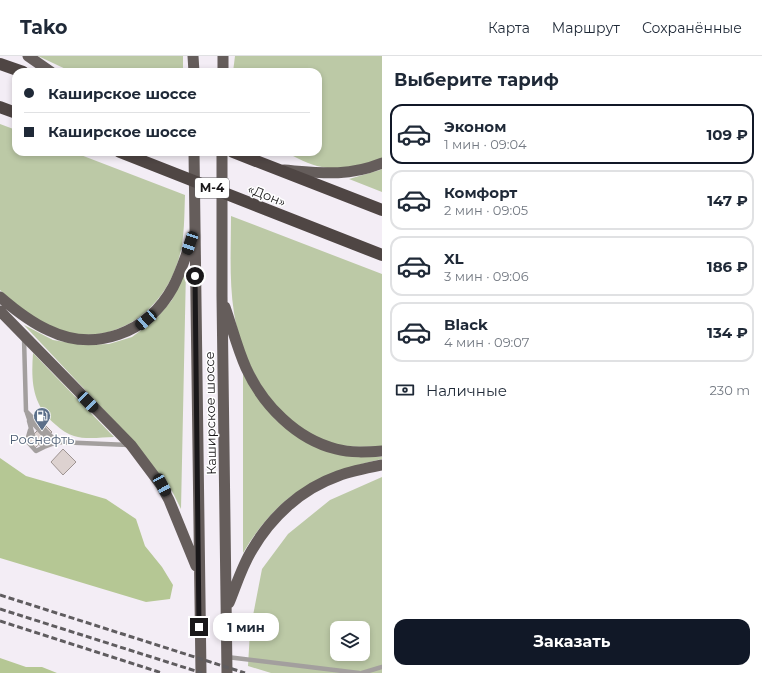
<!DOCTYPE html>
<html lang="ru">
<meta charset="utf-8">
<style>
body{margin:0;font-family:Montserrat,sans-serif;background:#f2f2f3;color:#1f2937;height:100vh;display:flex;flex-direction:column;font-size:15px;white-space:nowrap}
*{box-sizing:border-box;margin:0}
p{font-size:13px;color:#747a83}
.icon{flex:none;width:22px;height:22px;fill:none;stroke:currentColor;stroke-width:2;stroke-linecap:round;stroke-linejoin:round}
.map{position:relative;flex:1;overflow:hidden}
.drawer{display:flex;flex-direction:column;background:#fff;width:380px}
.drawer>*{flex:none}
.guide{position:absolute;left:12px;top:12px;width:310px;height:88px;border-radius:12px;box-shadow:0 2px 6px #0003;display:grid;align-content:center;height:88px;padding:0 12px;background:#fff}
.controls{position:absolute;left:330px;top:565px;display:grid;gap:8px}
.controls a{display:grid;place-items:center;width:40px;height:40px;border-radius:8px;background:#fff;box-shadow:0 2px 6px #0003;font-size:20px}
.end{position:absolute;width:18px;height:18px;margin:-9px;border:5px solid #1a181a;background:#fff;box-shadow:0 0 0 2px #fff}
.from{border-radius:50%}
.bubble{position:absolute;height:28px;border-radius:12px;background:#fff;box-shadow:0 2px 6px #0003;font-size:13px;font-weight:700;line-height:28px;text-align:center}
.car{position:absolute;width:12px;height:24px;margin:-12px -6px;border-radius:5px;box-shadow:0 0 3px 1px #0007;background:linear-gradient(#222 24%,#8ab4d8 0 40%,#222 0 76%,#8ab4d8 0 86%,#222 0)}
.guide b{display:flex;align-items:center;gap:14px;height:38px;font-size:15px}
.guide b+b{border-top:1px solid #e0e1e3}
.guide i{width:10px;height:10px;background:#1f2937}
ul{padding:0;list-style:none}
li{display:flex;align-items:center;gap:12px;height:60px;margin:0 8px 6px;padding:0 4px;border:2px solid #e0e1e3;border-radius:12px}
li div{flex:1}
li b{display:block;font-size:15px}
li em{font-style:normal;font-weight:700}
li.selected{border-color:#111827}
li>.icon{width:36px;height:36px;stroke-width:1.5}
h2{padding:0 12px;font-size:18px;line-height:48px}
.pay{display:flex;align-items:center;gap:10px;height:44px;padding:0 12px;font-size:15px}
.pay p{margin-inline-start:auto}
.action{display:flex;gap:8px;margin-top:auto;padding:8px 12px}
.action a{flex:1;height:46px;border-radius:12px;background:#111827;color:#fff;font-size:16px;font-weight:700;line-height:46px;text-align:center}
header{display:flex;align-items:center;gap:24px;box-sizing:border-box;height:56px;padding:0 20px;background:#fff;border-bottom:1px solid #e0e1e3}
header strong{font-size:19px}
nav{display:flex;gap:22px;margin-inline-start:auto;font-size:14px}
main{display:flex;flex:1;min-height:0}
.map>svg:first-child{display:block}
.green{fill:#bcc9a6;fill-rule:evenodd}
.forest{fill:#b5c794}
.building{fill:#ddd2d0;stroke:#9e9492}
.lines{fill:none;stroke-linecap:round;stroke-linejoin:round}
.service{stroke:#a39f9e;stroke-width:4.5}
.primary{stroke:#655d5b;stroke-width:11}
.motorway{stroke:#4f4644;stroke-width:12}
.rail{stroke:#5f5c5f;stroke-width:3;stroke-dasharray:6 3;stroke-linecap:butt}
.route{stroke:#1a181a;stroke-width:5}
.labels{text-anchor:middle;stroke-width:3;stroke-linejoin:round;paint-order:stroke}
.shield{fill:#fff;stroke:#5f5d5f;stroke-width:1}
.shield-label{font-size:12px;font-weight:bold;fill:#1a181a}
.street-label{font-size:13px;fill:#1a181a;stroke:#fff}
.service-label{font-size:13px;fill:#4e5e75;stroke:#fff}
</style>
<header>
<strong>Tako</strong>
<nav><a>Карта</a><a>Маршрут</a><a>Сохранённые</a></nav>
</header>
<main>
<div class="map">
<svg width="382" height="617" viewBox="0 0 382 617">
<rect width="100%" height="100%" fill="#f3edf5"/>
<!-- green -->
<path class="green" d="M38 0H183V16H72Z
M235 0H382V102C362 109 343 116 322 111 309 109 296 101 285 96H318V16H233Z
M0 68 16 74V96H73L185 139C184 163 185 188 176 211 156 266 98 297 43 267 28 258 13 246 0 234Z
M382 113V136L349 123 380 114Z
M231 160 382 218V390C363 391 344 392 325 385 274 366 242 308 234 257 229 225 231 192 231 160Z
M186 213 181 453 172 435 137 389 24 269 53 284 83 289 109 288 132 281 156 263 172 244Z
M33 297 114 381C102 381 87 384 74 380 68 378 61 374 56 369 32 349 31 326 33 297Z
M243 315 254 334 276 364 309 388 367 401H382V403C316 418 278 438 243 497Z
M382 421V617H271L248 610 250 575 262 513 288 478 330 444ZM337 572H363V598H337Z"/>
<!-- forest -->
<path class="forest" d="M0 402 26 420 106 443 136 463 145 490 162 511 173 529 170 543 146 546 0 502Z
M0 602 26 611H42L57 617H0Z"/>
<!-- building -->
<path class="building" d="M44 368 52 376 35 392 28 384Z
M63 393 76 406 63 419 51 406Z"/>
<g class="lines">
<!-- service -->
<path class="service" d="M24 282 26 355 57 386 129 389
M27 357 29 363 52 388 57 386
M29 365 33 380 44 391 52 388
M30 374 27 385 36 395 44 391
M227 601 359 617
M362 617 382 611"/>
<!-- primary -->
<path class="primary" d="M28 0 51 16
M193 0 194 16
M223 16V0
M194 96 201 617
M222 96V240L227 617
M284 114C321 117 347 121 382 107
M0 241C15 254 30 266 48 274 95 297 148 277 173 231 181 216 186 199 192 183
M225 251C232 271 237 292 246 312 263 349 296 383 336 393 351 397 367 396 382 395
M0 255 131 389 161 429 169 444 196 510
M229 547C236 530 242 510 252 494 271 461 301 433 338 420 352 415 367 412 382 409"/>
<!-- motorway -->
<path class="motorway" d="M0 8 23 16
M0 51 16 57
M120 96 382 199
M233 96 382 154"/>
<!-- rail -->
<path class="rail" d="M0 539 245 617
M0 553 202 617
M0 565 162 617"/>
</g>
<g class="lines">
<!-- route -->
<path class="route" d="M195 220 199 571"/>
</g>
<!-- icons -->
<defs>
<symbol id="fuel-pin" viewBox="-11 -11 22 30"><path d="M0 17L-7.5 6A9.5 9.5 0 1 1 7.5 6Z" fill="#5c6f8a" stroke="#fff"/><path d="M-5.5-6h7V0h2V4h1.3V-2.5L3-4.5l.8-.8L6-3V5H2.5V1h-1V6h-7ZM-4.2-4.7v3.2H.2V-4.7Z" fill="#fff"/></symbol>
</defs>
<g fill-rule="evenodd">
<use href="#fuel-pin" x="32" y="350" width="20" height="27"/>
</g>
<g class="labels">
<!-- shield labels -->
<rect class="shield" x="195" y="122" width="34" height="20" rx="3"/>
<g class="shield-label">
<text x="212" y="136">М-4</text>
</g>
<!-- street labels -->
<g class="street-label">
<text transform="translate(267 139) rotate(22)" y="5">«Дон»</text>
<text transform="translate(210 357) rotate(-91)" y="5">Каширское шоссе</text>
</g>
<!-- service labels -->
<g class="service-label">
<text x="42" y="388">Роснефть</text>
</g>
</g>
</svg>
<div class="controls">
<a><svg class="icon" aria-label="layers" viewBox="0 0 24 24"><path d="M12 4l9 5-9 5-9-5zM3 14l9 5 9-5"/></svg></a>
</div>
<i class="end from" style="left:195px;top:220px"></i>
<i class="end" style="left:199px;top:571px"></i>
<div class="bubble" style="left:213px;top:557px;width:66px">1 мин</div>
<i class="car" style="left:190px;top:187px;rotate:199deg"></i>
<i class="car" style="left:146px;top:264px;rotate:229deg"></i>
<i class="car" style="left:88px;top:346px;rotate:136deg"></i>
<i class="car" style="left:162px;top:429px;rotate:152deg"></i>
<div class="guide">
<b><i class="from"></i>Каширское шоссе</b>
<b><i></i>Каширское шоссе</b>
</div>
</div>
<section class="drawer">
<h2>Выберите тариф</h2>
<ul>
<li class="selected"><svg class="icon" aria-label="car" viewBox="0 0 24 24"><path d="M5 17H2v-5l4-1 3-4h7l3 4 3 1v5h-3M9 17h6M6 11h13"/><circle cx="7" cy="17" r="2"/><circle cx="17" cy="17" r="2"/></svg><div><b>Эконом</b><p>1 мин · 09:04</p></div><em>109 ₽</em></li>
<li><svg class="icon" aria-label="car" viewBox="0 0 24 24"><path d="M5 17H2v-5l4-1 3-4h7l3 4 3 1v5h-3M9 17h6M6 11h13"/><circle cx="7" cy="17" r="2"/><circle cx="17" cy="17" r="2"/></svg><div><b>Комфорт</b><p>2 мин · 09:05</p></div><em>147 ₽</em></li>
<li><svg class="icon" aria-label="car" viewBox="0 0 24 24"><path d="M5 17H2v-5l4-1 3-4h7l3 4 3 1v5h-3M9 17h6M6 11h13"/><circle cx="7" cy="17" r="2"/><circle cx="17" cy="17" r="2"/></svg><div><b>XL</b><p>3 мин · 09:06</p></div><em>186 ₽</em></li>
<li><svg class="icon" aria-label="car" viewBox="0 0 24 24"><path d="M5 17H2v-5l4-1 3-4h7l3 4 3 1v5h-3M9 17h6M6 11h13"/><circle cx="7" cy="17" r="2"/><circle cx="17" cy="17" r="2"/></svg><div><b>Black</b><p>4 мин · 09:07</p></div><em>134 ₽</em></li>
</ul>
<div class="pay"><svg class="icon" aria-label="cash" viewBox="0 0 24 24"><path d="M3 7h18v10H3z"/><circle cx="12" cy="12" r="2"/></svg>Наличные<p>230 m</p></div>
<div class="action"><a>Заказать</a></div>
</section>
</main>
